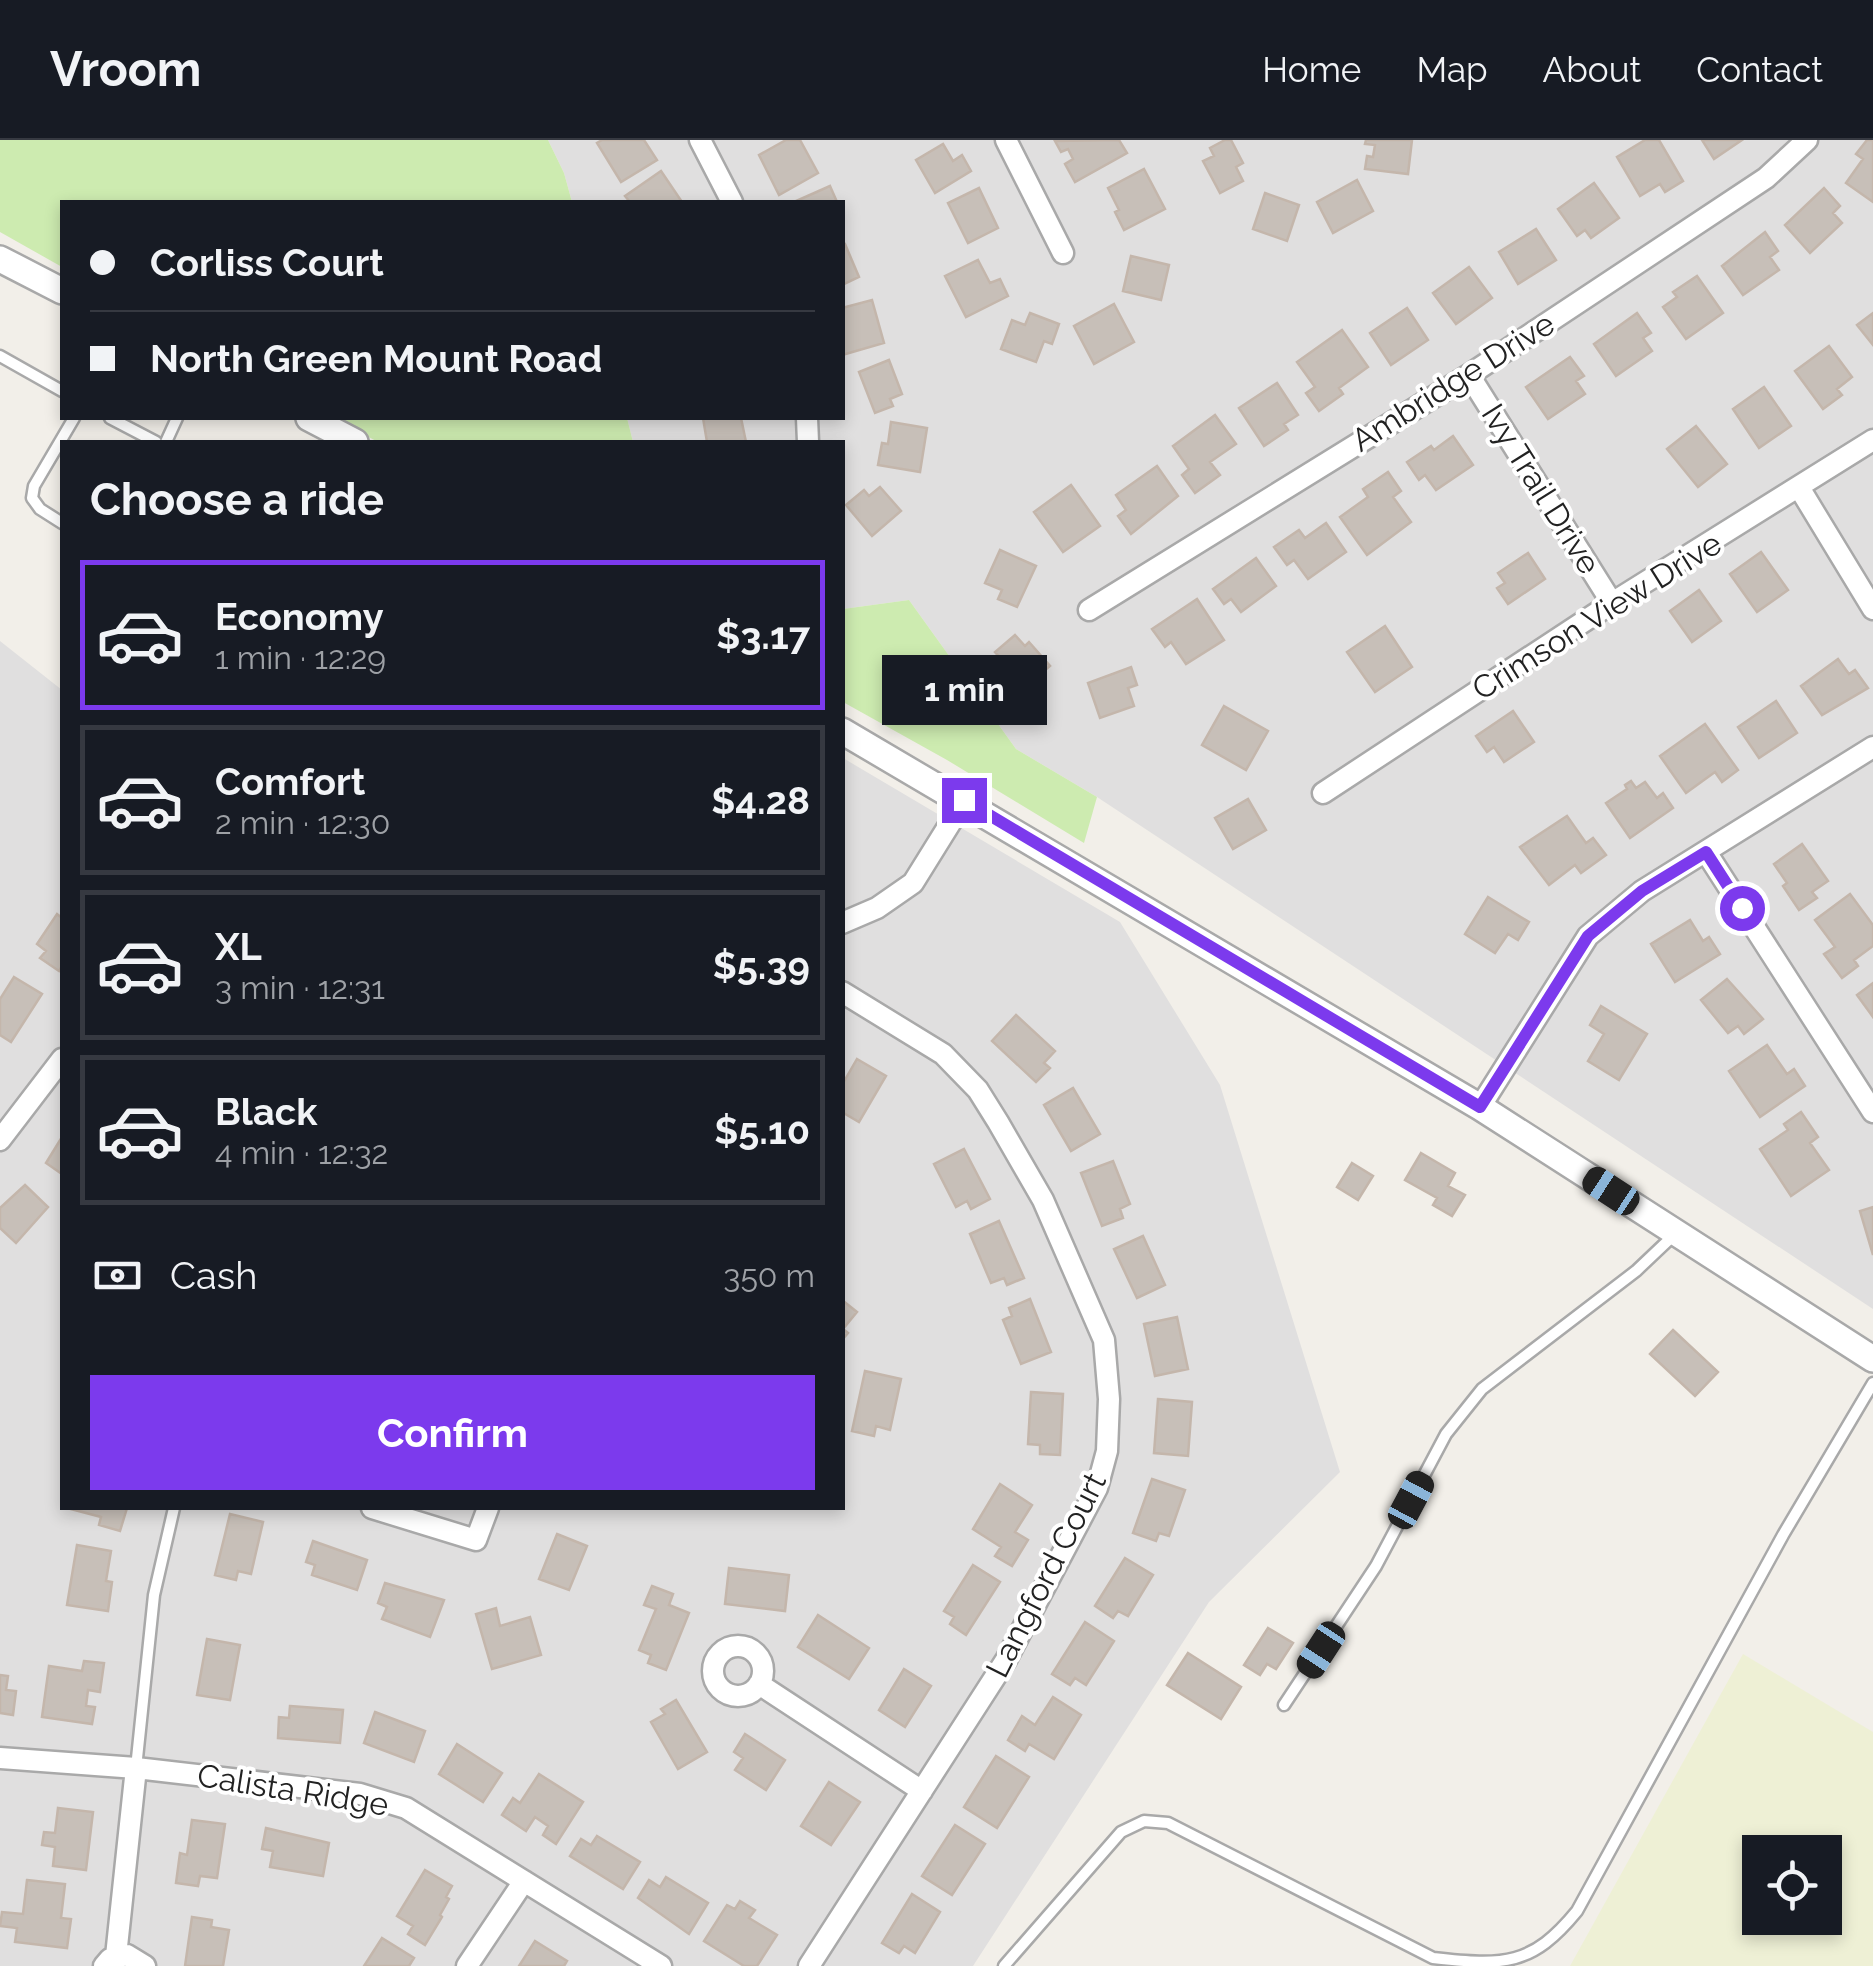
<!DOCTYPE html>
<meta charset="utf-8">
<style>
body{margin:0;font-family:Raleway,sans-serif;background:#20242c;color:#f1f3f6;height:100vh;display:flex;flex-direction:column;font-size:38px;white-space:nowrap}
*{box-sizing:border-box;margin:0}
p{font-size:32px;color:#9ea1a6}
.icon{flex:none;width:55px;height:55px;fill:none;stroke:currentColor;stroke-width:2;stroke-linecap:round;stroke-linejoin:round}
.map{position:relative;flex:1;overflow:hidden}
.side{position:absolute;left:60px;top:300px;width:785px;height:1070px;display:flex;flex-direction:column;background:#171b24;border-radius:0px;box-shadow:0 5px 15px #0003}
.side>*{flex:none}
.top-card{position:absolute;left:60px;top:60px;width:785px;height:220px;border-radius:0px;box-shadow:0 5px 15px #0003;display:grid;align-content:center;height:220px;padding:0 30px;background:#171b24}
.controls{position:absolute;left:1742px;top:1695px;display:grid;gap:20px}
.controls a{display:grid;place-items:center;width:100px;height:100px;border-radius:0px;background:#171b24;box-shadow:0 5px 15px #0003;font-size:50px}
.end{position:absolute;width:45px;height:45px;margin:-22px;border:12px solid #7c3aed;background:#fff;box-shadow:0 0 0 5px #fff}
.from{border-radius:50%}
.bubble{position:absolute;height:70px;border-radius:0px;background:#171b24;box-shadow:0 5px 15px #0003;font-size:32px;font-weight:700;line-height:70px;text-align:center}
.car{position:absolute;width:30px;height:60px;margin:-30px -15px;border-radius:12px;box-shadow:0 0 8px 2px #0007;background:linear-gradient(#222 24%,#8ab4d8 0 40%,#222 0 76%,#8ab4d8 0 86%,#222 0)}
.top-card b{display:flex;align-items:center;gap:35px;height:95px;font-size:38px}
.top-card b+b{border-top:2px solid #363941}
.top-card i{width:25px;height:25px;background:#f1f3f6}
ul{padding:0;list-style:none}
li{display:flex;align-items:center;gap:30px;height:150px;margin:0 20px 15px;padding:0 10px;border:5px solid #363941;border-radius:0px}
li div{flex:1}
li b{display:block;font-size:38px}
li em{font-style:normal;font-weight:700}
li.active{border-color:#7c3aed}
li>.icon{width:90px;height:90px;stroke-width:1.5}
h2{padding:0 30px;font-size:45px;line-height:120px}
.pay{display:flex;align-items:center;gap:25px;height:110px;padding:0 30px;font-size:38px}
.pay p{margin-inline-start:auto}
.primary-button{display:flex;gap:20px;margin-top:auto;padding:20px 30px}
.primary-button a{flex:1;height:115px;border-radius:0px;background:#7c3aed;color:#fff;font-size:40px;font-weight:700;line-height:115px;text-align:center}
header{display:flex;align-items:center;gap:60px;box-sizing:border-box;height:140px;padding:0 50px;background:#171b24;border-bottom:2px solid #363941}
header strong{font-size:48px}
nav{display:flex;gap:55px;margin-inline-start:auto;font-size:35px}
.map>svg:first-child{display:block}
.residential{fill:#e0dfdf}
.farmland{fill:#eef0d5;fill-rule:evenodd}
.grass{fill:#cdebb0}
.building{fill:#c7bfb8;stroke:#c4b6ab;stroke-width:2.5}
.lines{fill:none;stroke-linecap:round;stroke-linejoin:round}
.service-casing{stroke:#a9a9a9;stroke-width:15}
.minor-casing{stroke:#a9a9a9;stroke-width:25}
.tertiary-casing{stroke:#a9a9a9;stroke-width:30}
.service{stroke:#fff;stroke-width:10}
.minor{stroke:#fff;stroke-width:20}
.tertiary{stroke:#fff;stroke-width:25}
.route{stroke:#7c3aed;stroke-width:12}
.labels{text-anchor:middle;stroke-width:8;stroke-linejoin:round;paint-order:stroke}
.street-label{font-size:32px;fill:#222;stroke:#fff}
</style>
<header>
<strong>Vroom</strong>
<nav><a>Home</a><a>Map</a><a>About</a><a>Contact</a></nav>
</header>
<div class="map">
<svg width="1873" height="1826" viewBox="0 0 1873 1826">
<rect width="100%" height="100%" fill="#f2efe9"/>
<!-- residential -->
<path class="residential" d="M548 0H1873V1169L1097 657 1016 609 909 460 843 469 842 302H633L627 278H842V62H572L564 33Z
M0 501 62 550V1368H842L843 618 1120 782 1220 945 1340 1332 1209 1462 973 1826H0Z"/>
<!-- farmland -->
<path class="farmland" d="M1743 1514 1873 1592V1826H1570ZM1760 1712H1825V1778H1760Z"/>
<!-- grass -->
<path class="grass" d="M0 0H548L564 33 572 62H62V127L0 92Z
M333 278H627L633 302H378Z
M909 460 1016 609 1097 657 1084 703 947 620 843 562V469Z"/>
<!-- building -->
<path class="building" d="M602 0H644L657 20 621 42 597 3Z
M786 0H800L818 33 779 55 759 15Z
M1119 0 1127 13 1075 42 1065 24 1073 19 1068 9 1061 12 1055 1Z
M1225 0H1231L1243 23 1236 27 1243 41 1220 53 1203 21 1214 16 1210 8Z
M1366 0H1412L1408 34 1365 29 1367 16 1373 17 1375 5 1365 4Z
M1645 0H1659L1683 41 1665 52 1660 44 1640 56 1617 17Z
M1702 0H1742L1714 19Z
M1867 0H1873V62L1846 43 1863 19 1856 14Z
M943 4 953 21 962 15 971 31 935 53 916 20Z
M1144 29 1165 69 1124 90 1115 72 1119 70 1108 48Z
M661 31 682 62H630L625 56Z
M1357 40 1373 71 1333 93 1317 62Z
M1594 43 1619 78 1591 98 1585 90 1577 96 1558 69Z
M830 46 837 62H794Z
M979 48 998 88 968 103 948 63Z
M1824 48 1840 66 1833 73 1842 83 1810 113 1785 85Z
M1265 53 1299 65 1287 101 1253 89Z
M1536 89 1556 120 1518 144 1499 112Z
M1765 92 1778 111 1770 117 1779 130 1743 155 1722 126Z
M845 104 859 137 842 145V105Z
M1131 116 1169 125 1161 160 1123 151Z
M978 120 990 143 1000 139 1008 156 966 177 945 136Z
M1469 127 1492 158 1456 184 1433 153Z
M1697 136 1723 173 1686 199 1663 167 1677 157 1673 152Z
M872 160 884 203 842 215V168Z
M1114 164 1134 202 1094 224 1074 186Z
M1407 168 1428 200 1391 225 1370 193Z
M1030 173 1059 184 1052 204 1044 201 1036 222 1001 209 1012 180 1025 185Z
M1637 173 1651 193 1643 198 1652 211 1616 236 1594 204Z
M1873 173V205L1857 185Z
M1342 190 1368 227 1339 248 1343 254 1319 271 1306 253 1315 247 1297 222Z
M1829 206 1852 237 1837 249 1842 255 1823 269 1795 231Z
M1570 217 1584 236 1576 241 1585 254 1548 279 1526 247Z
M889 220 902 254 890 259 893 266 875 273 859 232Z
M1277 243 1298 275 1284 284 1288 290 1264 306 1239 268Z
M1764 247 1791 286 1759 308 1733 269Z
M1215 275 1236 304 1210 322 1220 335 1195 353 1182 335 1189 329 1173 306Z
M703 278H741L746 302H707Z
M891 282 927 288 920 332 878 325 882 303 888 304Z
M1696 286 1727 324 1698 347 1667 309Z
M1453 296 1473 325 1436 350 1425 335 1419 340 1407 322 1431 306 1434 310Z
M1157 326 1178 356 1131 394 1118 376 1126 370 1116 355Z
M1388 332 1401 351 1393 357 1411 382 1367 415 1340 377 1368 357 1363 349Z
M1071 345 1100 386 1063 412 1034 372Z
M880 347 901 371 872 396 846 365 864 350 869 356Z
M1326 383 1346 412 1308 439 1294 420 1287 425 1274 407 1299 390 1305 398Z
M1000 410 1036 426 1017 467 998 459 1002 450 985 443Z
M1761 412 1788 450 1757 472 1730 434Z
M1528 413 1545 439 1508 464 1497 448 1505 443 1498 433Z
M1256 418 1276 446 1241 472 1231 459 1224 464 1213 449Z
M1699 450 1721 481 1692 502 1670 471Z
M1197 459 1224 500 1186 524 1171 502 1165 507 1152 489Z
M1385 486 1412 527 1375 552 1347 512Z
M1015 495 1025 506 1029 502 1050 526 1034 540 1027 532 1019 539 995 512Z
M1838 519 1849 534 1855 530 1868 548 1822 575 1801 546Z
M1131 527 1137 545 1128 548 1134 566 1100 578 1088 543Z
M1776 561 1797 593 1759 618 1738 587Z
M1224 566 1268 591 1246 630 1202 605Z
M1513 571 1534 602 1504 622 1494 607 1487 612 1476 596Z
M1705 584 1738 630 1722 642 1715 632 1686 653 1660 616Z
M1631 641 1636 648 1645 642 1657 658 1663 653 1673 668 1630 698 1606 663 1627 649 1625 645Z
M1248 659 1266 690 1233 709 1215 678Z
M1567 676 1586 703 1593 698 1606 715 1581 733 1575 725 1549 745 1520 707Z
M1802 704 1828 741 1812 752 1817 758 1799 770 1783 746 1787 743 1774 724Z
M1850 754 1873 785V806L1854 820 1858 826 1842 838 1824 814 1835 807 1815 780Z
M1488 757 1529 782 1518 800 1508 794 1495 813 1465 794Z
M57 774 62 778V826L59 831 40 818 46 811 37 804Z
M1690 780 1703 801 1709 797 1720 814 1675 842 1651 804Z
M14 837 42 854 11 902 0 895V859Z
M1727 839 1763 879 1744 894 1738 886 1728 893 1701 860Z
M1873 843V877L1857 855Z
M1601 866 1647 894 1619 940 1588 921 1604 894 1590 885Z
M1016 875 1055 911 1044 923 1050 928 1036 942 992 901Z
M1767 905 1787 934 1794 929 1805 946 1760 977 1729 931Z
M857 919 886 936 859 982 842 972V945Z
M1073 948 1100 994 1071 1011 1044 965Z
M1801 972 1818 997 1810 1003 1829 1030 1791 1056 1760 1009 1788 990 1784 984Z
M62 997V1034L46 1023Z
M964 1009 990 1059 971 1069 967 1061 956 1067 934 1024Z
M1421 1013 1455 1033 1448 1046 1465 1055 1452 1076 1433 1065 1437 1058 1405 1040Z
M1113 1021 1130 1064 1120 1069 1123 1078 1102 1086 1081 1033Z
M1352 1023 1373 1036 1358 1060 1337 1047Z
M25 1045 48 1067 16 1103 0 1088V1068Z
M1873 1067V1115L1860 1071Z
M999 1081 1024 1138 1007 1145 1004 1138 991 1143 970 1094Z
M1143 1096 1165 1145 1137 1158 1114 1109Z
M1030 1159 1051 1212 1021 1224 1003 1180 1012 1176 1009 1168Z
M842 1160 857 1172 843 1189 848 1193 842 1200Z
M1177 1177 1188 1229 1155 1236 1144 1184Z
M1673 1190 1718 1232 1695 1256 1650 1214Z
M865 1231 901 1239 890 1290 876 1286 874 1296 852 1291Z
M1031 1252 1063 1254 1060 1315 1040 1314V1305L1028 1304Z
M1158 1259 1192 1262 1188 1316 1154 1313Z
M1152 1339 1185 1350 1169 1396 1159 1393 1156 1401 1133 1393Z
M1000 1344 1032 1365 1015 1392 1028 1400 1012 1426 995 1416 1001 1407 973 1389Z
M67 1368H127L120 1391 99 1385 101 1377Z
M230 1374 263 1382 251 1434 238 1431 236 1440 215 1435Z
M557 1394 587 1406 569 1450 539 1439Z
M313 1401 367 1420 357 1450 312 1435 315 1425 306 1422Z
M77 1405 111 1411 106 1441 112 1442 108 1471 67 1465Z
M1125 1418 1153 1435 1128 1476 1118 1471 1113 1478 1095 1466Z
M973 1425 1000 1442 966 1495 950 1484 954 1477 944 1471Z
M729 1428 789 1435 785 1471 725 1464Z
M385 1443 444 1460 430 1497 382 1479 387 1467 378 1463Z
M652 1446 673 1454 669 1465 689 1473 666 1530 648 1523 651 1515 639 1510 656 1469 644 1465Z
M496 1468 500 1486 530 1477 541 1515 492 1529 476 1474Z
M818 1475 869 1508 849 1539 798 1507Z
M1085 1482 1114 1501 1086 1545 1075 1538 1070 1545 1052 1534Z
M1268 1488 1293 1503 1276 1529 1267 1524 1260 1535 1244 1525Z
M207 1499 240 1505 230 1560 197 1555Z
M1188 1513 1241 1547 1221 1579 1167 1545Z
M84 1521 104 1523 100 1552 88 1550 86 1566 95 1567 92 1584 42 1577 49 1526 82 1531Z
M904 1529 931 1546 905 1587 879 1570Z
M0 1535 8 1536 6 1550 16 1551 13 1575 0 1573Z
M1053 1557 1081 1575 1054 1619 1029 1604 1025 1611 1008 1600 1022 1576 1035 1585Z
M676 1560 707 1612 678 1629 651 1582 665 1574 661 1569Z
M290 1566 343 1570 340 1603 278 1598 279 1577 289 1578Z
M375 1572 425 1591 414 1622 364 1603Z
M745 1594 785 1620 766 1650 735 1630 743 1618 734 1612Z
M457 1604 502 1633 483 1662 439 1634Z
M996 1616 1029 1637 997 1688 964 1667Z
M539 1634 583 1662 556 1704 543 1695 548 1686 535 1677 526 1691 502 1675 513 1658 520 1663Z
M829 1642 860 1662 831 1705 801 1686Z
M58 1668 93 1672 86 1730 53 1726 55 1707 42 1705 44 1692 55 1693Z
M192 1680 225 1684 217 1738 200 1736 198 1746 176 1743 180 1713 187 1715Z
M955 1685 985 1704 952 1755 922 1736Z
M266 1688 329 1703 323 1736 270 1727 273 1711 262 1709Z
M597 1696 640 1722 623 1749 570 1716 581 1699 591 1705Z
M425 1730 452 1746 446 1757 449 1759 440 1775 442 1777 425 1805 408 1794 413 1786 397 1776Z
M666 1737 708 1763 689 1794 638 1758 649 1740 660 1747Z
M27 1740 65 1744 61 1778 71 1779 67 1808 15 1802 17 1788 0 1786 2 1772 23 1774Z
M912 1754 940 1772 915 1813 904 1806 899 1813 882 1803Z
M740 1761 755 1770 749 1778 777 1795 757 1826H744L704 1801 727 1765 735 1769Z
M192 1777 212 1780 211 1787 229 1790 223 1826H185Z
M382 1798 414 1818 409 1826H364Z
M535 1801 567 1821 564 1826H519Z"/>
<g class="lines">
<defs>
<path id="service" d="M0 216 62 251
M110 278 156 302
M166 302 177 278
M62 383 40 369 32 358 34 346 74 278
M1284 1565 1376 1426 1446 1294 1482 1249 1636 1131 1676 1093
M136 1628 154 1455 174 1368
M1004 1826 1121 1692 1144 1681 1168 1683 1433 1818C1504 1826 1532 1826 1577 1771L1783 1395 1873 1243"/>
<path id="minor" d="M700 0 732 62
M1006 0 1063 113
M1469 235 1612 463
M807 278 808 302
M1800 349 1873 469
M1089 470 1469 235 1766 38 1807 0
M1323 653 1612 463 1873 300
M1706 712 1873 972
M842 783 877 768 913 743 964 661
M1480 967 1588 796 1642 751 1873 607
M0 1000 62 919
M372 1368 476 1400 488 1368
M713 1531a25 25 0 1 1 50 0a25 25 0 1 1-50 0Z
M759 1544 922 1651
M0 1618 136 1628 360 1654 406 1668 661 1826
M116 1816 136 1628
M104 1826 110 1819 127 1815 145 1826
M467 1826 524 1741
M809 1826 1006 1520 1097 1348 1107 1311 1109 1259 1104 1200 1043 1060 998 982 978 950 943 914 842 852"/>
<path id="tertiary" d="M0 119 62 151
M309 278 355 302
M842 591 1480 967 1873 1219"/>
</defs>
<!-- service casing -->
<use href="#service" class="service-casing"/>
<!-- minor casing -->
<use href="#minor" class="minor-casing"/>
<!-- tertiary casing -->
<use href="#tertiary" class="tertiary-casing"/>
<!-- service -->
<use href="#service" class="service"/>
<!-- minor -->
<use href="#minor" class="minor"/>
<!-- tertiary -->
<use href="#tertiary" class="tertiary"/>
</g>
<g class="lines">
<!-- route -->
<path class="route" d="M964 660 1480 967 1588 796 1642 751 1706 712 1742 768"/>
</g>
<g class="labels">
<!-- street labels -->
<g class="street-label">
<text transform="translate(1453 242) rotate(-32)" y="11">Ambridge Drive</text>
<text transform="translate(1541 349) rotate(58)" y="11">Ivy Trail Drive</text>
<text transform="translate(1597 476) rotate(-32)" y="11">Crimson View Drive</text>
<text transform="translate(1046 1435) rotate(-63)" y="11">Langford Court</text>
<text transform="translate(293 1650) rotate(9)" y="11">Calista Ridge</text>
</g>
</g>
</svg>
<div class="controls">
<a><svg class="icon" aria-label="locate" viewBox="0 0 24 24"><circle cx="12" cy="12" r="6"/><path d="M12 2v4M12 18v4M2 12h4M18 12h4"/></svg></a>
</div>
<i class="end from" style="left:1742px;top:768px"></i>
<i class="end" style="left:964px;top:660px"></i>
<div class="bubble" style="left:882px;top:515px;width:165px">1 min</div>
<i class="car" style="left:1611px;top:1051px;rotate:303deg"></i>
<i class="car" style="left:1411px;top:1360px;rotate:28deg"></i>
<i class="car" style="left:1321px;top:1510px;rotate:213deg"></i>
<div class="top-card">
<b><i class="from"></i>Corliss Court</b>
<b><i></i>North Green Mount Road</b>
</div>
<section class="side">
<h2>Choose a ride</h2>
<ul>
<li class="active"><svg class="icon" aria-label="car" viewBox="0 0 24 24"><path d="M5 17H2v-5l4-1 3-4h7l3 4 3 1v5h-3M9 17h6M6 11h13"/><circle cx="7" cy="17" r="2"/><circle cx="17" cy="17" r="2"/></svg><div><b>Economy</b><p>1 min · 12:29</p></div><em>$3.17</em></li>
<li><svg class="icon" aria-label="car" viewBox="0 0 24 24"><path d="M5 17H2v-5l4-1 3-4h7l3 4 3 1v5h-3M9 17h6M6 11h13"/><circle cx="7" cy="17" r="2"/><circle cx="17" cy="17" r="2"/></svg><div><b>Comfort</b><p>2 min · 12:30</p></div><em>$4.28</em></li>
<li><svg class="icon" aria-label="car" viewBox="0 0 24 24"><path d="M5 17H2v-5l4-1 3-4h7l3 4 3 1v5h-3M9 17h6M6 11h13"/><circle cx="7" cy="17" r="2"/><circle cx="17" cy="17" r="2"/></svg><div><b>XL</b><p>3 min · 12:31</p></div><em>$5.39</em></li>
<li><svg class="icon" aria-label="car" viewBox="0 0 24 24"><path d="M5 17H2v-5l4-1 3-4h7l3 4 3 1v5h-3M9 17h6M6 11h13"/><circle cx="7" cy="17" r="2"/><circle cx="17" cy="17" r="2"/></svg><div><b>Black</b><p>4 min · 12:32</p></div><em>$5.10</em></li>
</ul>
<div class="pay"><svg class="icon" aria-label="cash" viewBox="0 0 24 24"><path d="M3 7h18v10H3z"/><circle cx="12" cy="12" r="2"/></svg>Cash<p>350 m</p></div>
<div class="primary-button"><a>Confirm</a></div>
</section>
</div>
